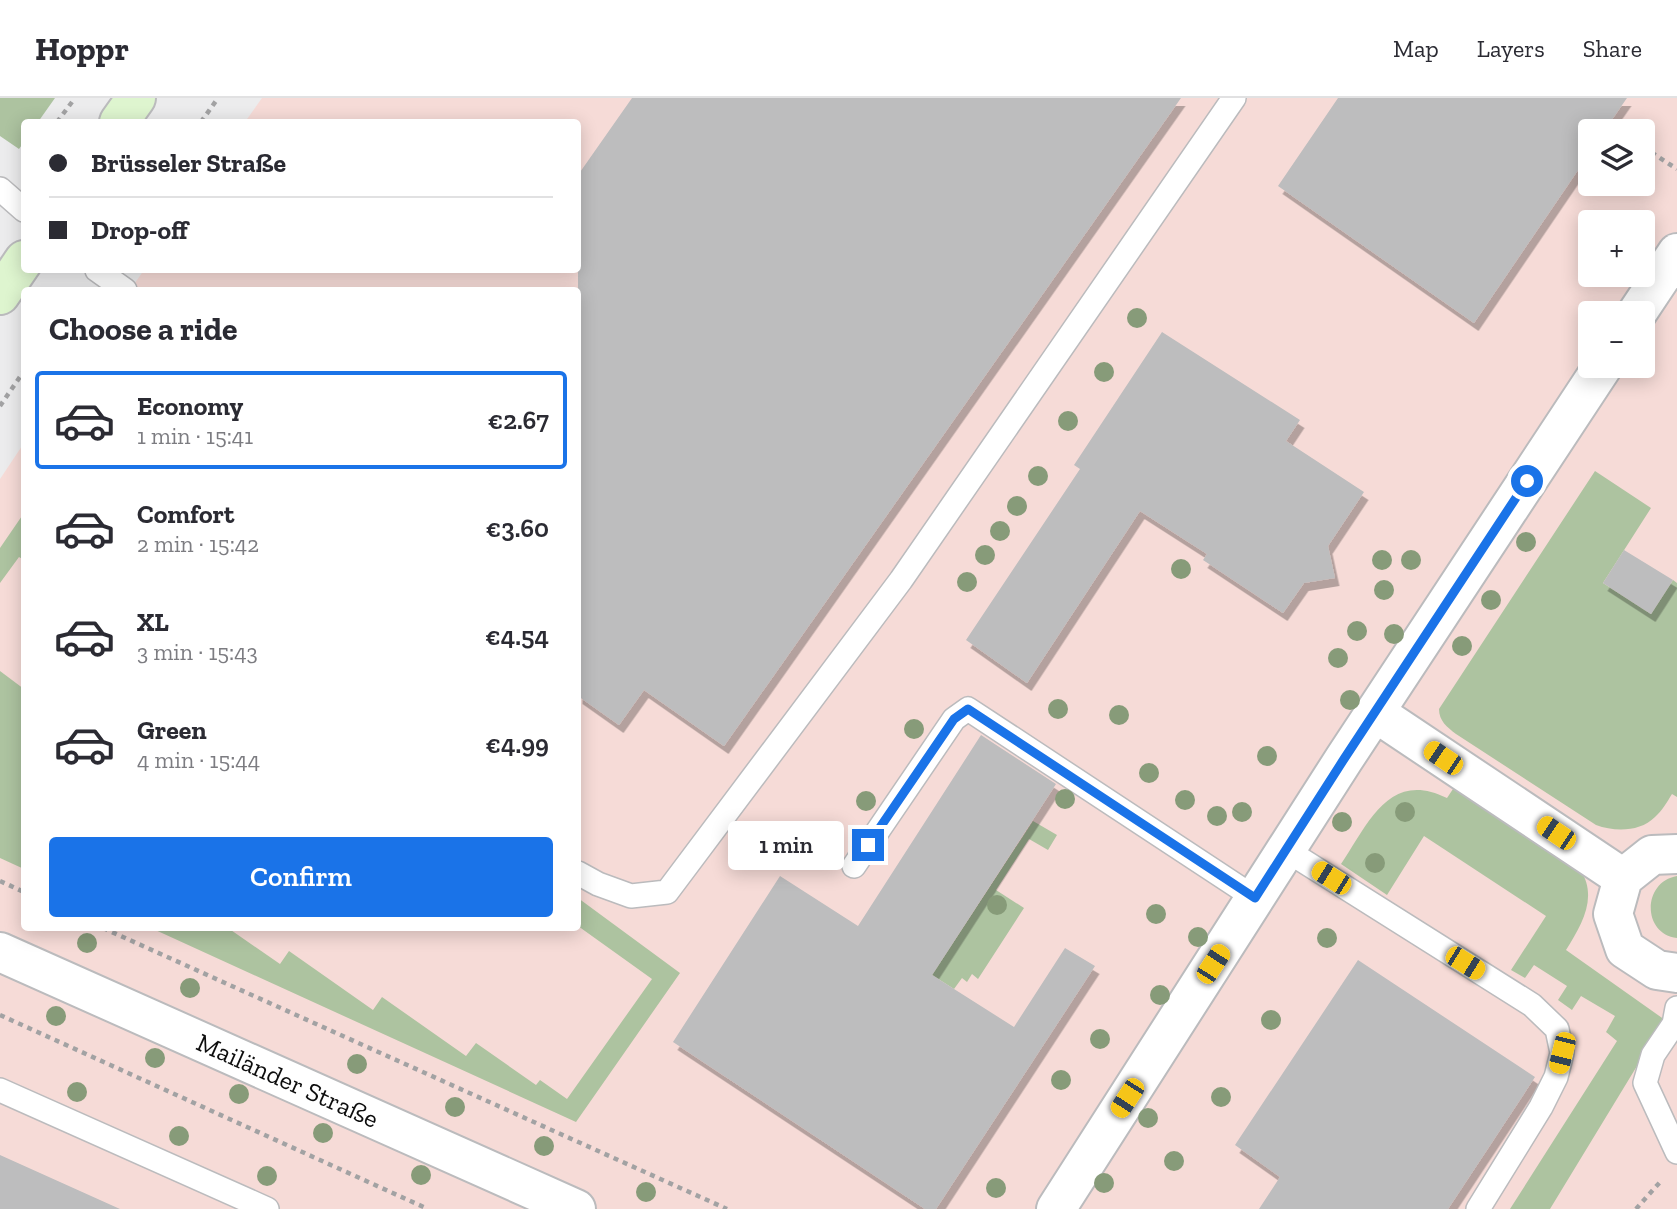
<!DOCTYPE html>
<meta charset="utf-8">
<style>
body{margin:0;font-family:"Zilla Slab",serif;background:#f7f7f7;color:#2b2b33;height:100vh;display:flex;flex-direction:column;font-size:26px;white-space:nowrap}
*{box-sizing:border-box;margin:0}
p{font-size:23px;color:#7c7c81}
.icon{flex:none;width:38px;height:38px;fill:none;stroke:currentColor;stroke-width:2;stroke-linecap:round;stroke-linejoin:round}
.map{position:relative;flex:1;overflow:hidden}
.panel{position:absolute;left:21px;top:189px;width:560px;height:644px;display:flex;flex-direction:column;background:#fff;border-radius:7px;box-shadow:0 4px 18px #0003}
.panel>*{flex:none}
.top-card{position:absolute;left:21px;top:21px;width:560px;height:154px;border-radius:7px;box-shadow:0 4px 18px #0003;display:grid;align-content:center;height:154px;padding:0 28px;background:#fff}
.controls{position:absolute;left:1578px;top:21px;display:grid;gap:14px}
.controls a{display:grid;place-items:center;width:77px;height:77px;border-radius:7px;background:#fff;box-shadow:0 4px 18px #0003;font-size:35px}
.end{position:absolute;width:32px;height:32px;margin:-16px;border:9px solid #1a73e8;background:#fff;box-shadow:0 0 0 4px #fff}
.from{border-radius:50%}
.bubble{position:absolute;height:49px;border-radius:7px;background:#fff;box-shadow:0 4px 18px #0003;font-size:23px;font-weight:600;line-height:49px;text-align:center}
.car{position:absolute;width:21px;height:42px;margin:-21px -10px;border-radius:9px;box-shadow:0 0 5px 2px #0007;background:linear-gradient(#f5c518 24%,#345 0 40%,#f5c518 0 76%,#345 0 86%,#f5c518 0)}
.top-card b{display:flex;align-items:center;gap:24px;height:66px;font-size:26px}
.top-card b+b{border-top:2px solid #e1e1e2}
.top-card i{width:18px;height:18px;background:#2b2b33}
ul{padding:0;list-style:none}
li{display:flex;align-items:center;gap:21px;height:98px;margin:0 14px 10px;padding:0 14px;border:4px solid transparent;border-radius:7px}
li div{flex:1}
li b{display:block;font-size:26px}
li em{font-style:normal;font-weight:600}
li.on{border-color:#1a73e8}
li>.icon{width:63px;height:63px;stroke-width:1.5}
h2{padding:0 28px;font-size:32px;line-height:84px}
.action{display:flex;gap:14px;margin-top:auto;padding:14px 28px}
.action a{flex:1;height:80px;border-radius:7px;background:#1a73e8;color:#fff;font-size:28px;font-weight:600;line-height:80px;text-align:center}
header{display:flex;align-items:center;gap:42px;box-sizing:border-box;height:98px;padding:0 35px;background:#fff;border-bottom:2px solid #e1e1e2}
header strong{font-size:33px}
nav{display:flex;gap:38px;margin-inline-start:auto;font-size:24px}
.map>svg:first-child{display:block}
.commercial{fill:#f6dbd7;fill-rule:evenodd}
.green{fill:#adc3a0}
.building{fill:#bdbdbe;filter:url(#shadow)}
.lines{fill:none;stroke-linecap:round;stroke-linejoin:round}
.service-casing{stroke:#bbbbbd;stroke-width:26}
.minor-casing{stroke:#bbbbbd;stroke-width:42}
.secondary-casing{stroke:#bbbbbd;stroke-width:42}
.path{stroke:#a2a2a3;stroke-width:4.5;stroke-dasharray:5 5;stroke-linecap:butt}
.service{stroke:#fff;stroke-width:23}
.minor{stroke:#fff;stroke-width:38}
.secondary{stroke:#def5cf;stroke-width:38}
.tree{fill:#879b79}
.route{stroke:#1a73e8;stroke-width:9}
.labels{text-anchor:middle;stroke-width:5;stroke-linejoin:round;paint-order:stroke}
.street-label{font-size:26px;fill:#0d0d0d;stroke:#ececed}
</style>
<header>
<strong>Hoppr</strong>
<nav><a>Map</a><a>Layers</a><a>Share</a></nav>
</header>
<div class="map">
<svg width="1677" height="1111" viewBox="0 0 1677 1111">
<defs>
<filter id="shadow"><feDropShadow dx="4.5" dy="8" stdDeviation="0" flood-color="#0004"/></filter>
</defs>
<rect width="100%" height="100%" fill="#ececed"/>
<!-- commercial -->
<path class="commercial" d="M262 0H1677V1111H0V381L24 345V830H578V192H130L144 172H578V24H245ZM1591 33H1643V86H1591ZM1591 124H1643V177H1591ZM1591 215H1643V268H1591Z"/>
<!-- green -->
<path class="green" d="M0 0H55L38 24H24V44L19 51 0 38Z
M1595 373 1651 410 1603 485 1651 516 1673 482 1677 485V699L1672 696C1667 704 1662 713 1655 719 1640 734 1615 734 1596 727L1456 636C1447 629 1439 623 1439 611Z
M24 415V462L19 459 0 485V450Z
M0 573 24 591V771L0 760Z
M1455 688 1581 773C1598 800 1581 828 1566 852L1665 922 1550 1111H1510L1617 943 1606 934 1615 918 1581 898 1572 912 1558 902 1567 888 1534 867 1525 880 1511 872 1546 818 1424 738 1387 797 1341 766C1368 726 1389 671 1447 700Z
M1033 723 1057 737 1048 752 1029 741 996 792 1024 810 978 881 972 876 967 884 962 880 954 891 932 877Z
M1677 778V840C1642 836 1642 784 1677 778Z
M578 800 680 875 576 1024 151 830H228L280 866 289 853 373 912 382 899 466 958 476 945 536 987 540 982 567 1001 652 881 578 828Z"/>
<!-- building -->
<path class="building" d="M632 0H1181L724 648 644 592 619 627 578 598V77Z
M1338 0H1627L1604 33H1591V53L1474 225 1278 88Z
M1162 234 1300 322 1286 343 1364 394 1328 448 1335 480 1304 485 1283 515 1203 462 1207 456 1140 413 1027 585 966 542 1080 371 1074 367Z
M1624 452 1673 482 1651 516 1603 485Z
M981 637 1056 686 932 877 1014 929 1065 850 1095 868 936 1111H925L673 944 780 778 858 828Z
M1358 862 1535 979 1448 1111H1259L1280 1079 1235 1047Z
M0 1057 120 1111H0Z"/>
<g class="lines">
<defs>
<path id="service" d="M0 91 24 112
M97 172 125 192
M1286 752 1532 907 1557 931 1562 955 1556 979 1541 1009 1478 1111
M854 768 954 621 968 611 1255 800
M578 775 598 786 631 798 667 794 901 482 1234 0
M1677 910 1674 926 1653 957 1645 985 1677 1054
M0 992 267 1111"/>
<g id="minor">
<path d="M1637 215 1677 155"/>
<path d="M1376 615 1623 780"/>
<path d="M1677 756 1652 757 1623 780 1613 816 1625 851 1657 872 1677 875"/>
<path id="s1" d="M0 854 576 1111"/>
<path d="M1056 1111 1344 661 1603 268"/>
</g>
<path id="secondary" d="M119 24 136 0
M0 197 24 162"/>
</defs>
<!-- service casing -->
<use href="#service" class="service-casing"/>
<!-- minor casing -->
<use href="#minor" class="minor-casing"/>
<!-- secondary casing -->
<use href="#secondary" class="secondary-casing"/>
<!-- path -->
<path class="path" d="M57 24 75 0
M201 24 218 0
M1609 26 1619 33
M1643 49 1677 71
M0 308 24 273
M0 783 24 794
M103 830 727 1111
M0 917 428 1111
M1636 1111 1661 1083"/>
<!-- service -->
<use href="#service" class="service"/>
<!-- minor -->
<use href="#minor" class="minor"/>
<!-- secondary -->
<use href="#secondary" class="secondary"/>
</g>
<!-- trees -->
<g class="tree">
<circle cx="1137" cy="220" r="10"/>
<circle cx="1104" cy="274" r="10"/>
<circle cx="1068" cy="323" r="10"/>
<circle cx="1038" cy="378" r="10"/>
<circle cx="1017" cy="408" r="10"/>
<circle cx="1000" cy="433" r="10"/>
<circle cx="1526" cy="444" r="10"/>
<circle cx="985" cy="457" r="10"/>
<circle cx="1382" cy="462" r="10"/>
<circle cx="1411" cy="462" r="10"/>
<circle cx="1181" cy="471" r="10"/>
<circle cx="967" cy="484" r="10"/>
<circle cx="1384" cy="492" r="10"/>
<circle cx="1491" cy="502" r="10"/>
<circle cx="1357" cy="533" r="10"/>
<circle cx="1394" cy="536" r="10"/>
<circle cx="1462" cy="548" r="10"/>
<circle cx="1338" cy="560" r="10"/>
<circle cx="1350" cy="602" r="10"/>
<circle cx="1058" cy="611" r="10"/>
<circle cx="1119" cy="617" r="10"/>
<circle cx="914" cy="631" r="10"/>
<circle cx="1267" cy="658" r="10"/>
<circle cx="1149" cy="675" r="10"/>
<circle cx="1065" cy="701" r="10"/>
<circle cx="1185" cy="702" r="10"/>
<circle cx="866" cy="703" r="10"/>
<circle cx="1242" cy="714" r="10"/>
<circle cx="1405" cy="714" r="10"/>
<circle cx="1217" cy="718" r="10"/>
<circle cx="1342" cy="724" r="10"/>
<circle cx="1375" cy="765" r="10"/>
<circle cx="997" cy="807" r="10"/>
<circle cx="1156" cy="816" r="10"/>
<circle cx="1198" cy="839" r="10"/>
<circle cx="1327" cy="840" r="10"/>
<circle cx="87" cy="845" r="10"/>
<circle cx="190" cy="890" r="10"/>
<circle cx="1160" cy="897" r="10"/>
<circle cx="56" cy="918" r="10"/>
<circle cx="1271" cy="922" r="10"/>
<circle cx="1100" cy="941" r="10"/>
<circle cx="155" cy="960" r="10"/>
<circle cx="357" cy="966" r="10"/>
<circle cx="1061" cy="982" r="10"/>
<circle cx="77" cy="994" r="10"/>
<circle cx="239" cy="996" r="10"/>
<circle cx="1221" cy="999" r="10"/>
<circle cx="455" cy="1009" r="10"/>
<circle cx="1148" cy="1020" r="10"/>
<circle cx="323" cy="1035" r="10"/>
<circle cx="179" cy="1038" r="10"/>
<circle cx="544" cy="1048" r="10"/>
<circle cx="1174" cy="1063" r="10"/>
<circle cx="421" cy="1077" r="10"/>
<circle cx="267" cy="1078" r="10"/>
<circle cx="1104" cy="1085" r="10"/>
<circle cx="996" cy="1090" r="10"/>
<circle cx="646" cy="1094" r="10"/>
</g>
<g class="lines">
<!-- route -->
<path class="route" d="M868 747 954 621 968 611 1255 800 1344 661 1527 383"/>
</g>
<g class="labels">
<!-- street labels -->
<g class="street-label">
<text dy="9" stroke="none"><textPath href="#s1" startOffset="315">Mailänder Straße</textPath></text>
</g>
</g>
</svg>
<div class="controls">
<a><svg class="icon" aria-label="layers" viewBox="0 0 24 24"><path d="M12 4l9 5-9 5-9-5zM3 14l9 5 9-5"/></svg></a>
<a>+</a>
<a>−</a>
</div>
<i class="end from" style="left:1527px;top:383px"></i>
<i class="end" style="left:868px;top:747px"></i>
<div class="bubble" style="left:728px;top:723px;width:116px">1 min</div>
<i class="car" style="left:1443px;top:660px;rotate:304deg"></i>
<i class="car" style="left:1556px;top:735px;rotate:304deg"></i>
<i class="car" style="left:1331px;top:780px;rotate:302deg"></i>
<i class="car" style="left:1465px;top:865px;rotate:122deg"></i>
<i class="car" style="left:1213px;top:866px;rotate:33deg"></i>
<i class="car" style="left:1562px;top:955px;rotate:194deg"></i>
<i class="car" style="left:1127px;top:1000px;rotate:213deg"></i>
<div class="top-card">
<b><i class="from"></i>Brüsseler Straße</b>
<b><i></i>Drop-off</b>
</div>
<section class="panel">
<h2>Choose a ride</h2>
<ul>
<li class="on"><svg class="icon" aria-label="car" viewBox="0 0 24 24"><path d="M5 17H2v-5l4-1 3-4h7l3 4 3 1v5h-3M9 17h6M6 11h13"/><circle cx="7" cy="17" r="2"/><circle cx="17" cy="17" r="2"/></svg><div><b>Economy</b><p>1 min · 15:41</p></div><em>€2.67</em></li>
<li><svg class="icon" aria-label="car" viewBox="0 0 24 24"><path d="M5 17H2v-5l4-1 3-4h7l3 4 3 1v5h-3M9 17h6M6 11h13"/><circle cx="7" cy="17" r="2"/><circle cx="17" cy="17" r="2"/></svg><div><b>Comfort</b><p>2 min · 15:42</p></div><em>€3.60</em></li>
<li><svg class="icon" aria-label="car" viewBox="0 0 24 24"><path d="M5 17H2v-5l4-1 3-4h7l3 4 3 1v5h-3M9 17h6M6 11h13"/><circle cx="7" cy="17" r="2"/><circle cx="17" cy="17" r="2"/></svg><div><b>XL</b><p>3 min · 15:43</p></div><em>€4.54</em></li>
<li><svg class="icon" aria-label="car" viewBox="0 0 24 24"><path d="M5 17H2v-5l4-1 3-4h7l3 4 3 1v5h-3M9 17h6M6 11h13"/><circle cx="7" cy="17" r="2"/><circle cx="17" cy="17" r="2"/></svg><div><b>Green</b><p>4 min · 15:44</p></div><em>€4.99</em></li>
</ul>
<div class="action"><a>Confirm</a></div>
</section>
</div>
